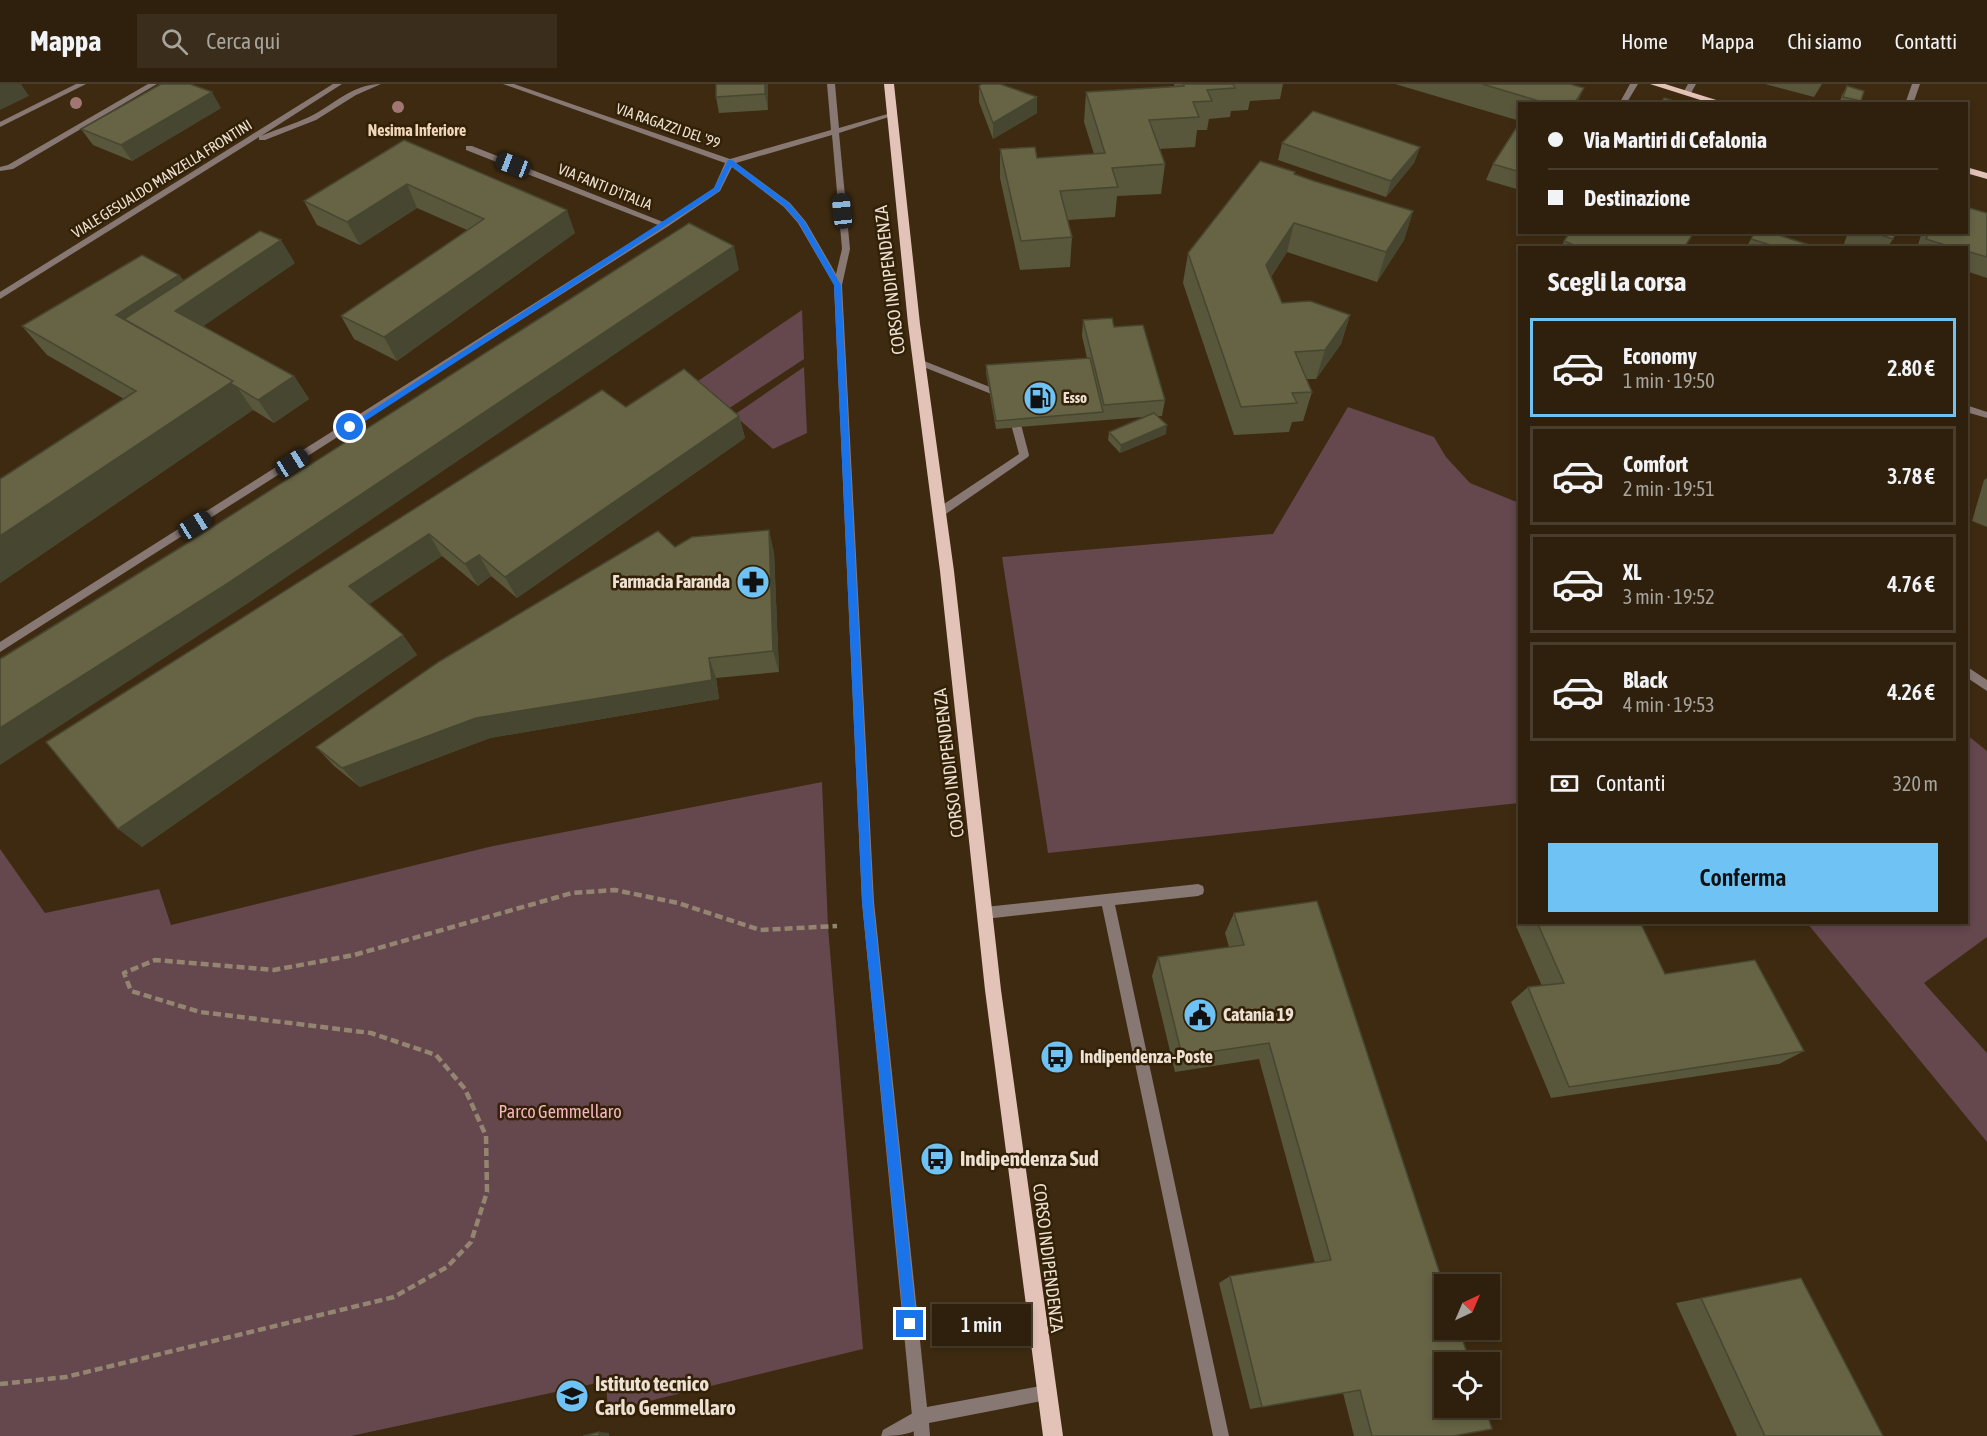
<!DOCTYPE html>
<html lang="it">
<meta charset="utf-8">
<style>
body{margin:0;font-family:"Asap Condensed",sans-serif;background:#3a2d1b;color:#f1f3f6;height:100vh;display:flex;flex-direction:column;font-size:22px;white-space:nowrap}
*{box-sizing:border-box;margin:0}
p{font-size:20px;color:#a7a39d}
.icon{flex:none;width:33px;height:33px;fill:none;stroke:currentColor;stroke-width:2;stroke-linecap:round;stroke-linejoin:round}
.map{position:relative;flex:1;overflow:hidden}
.side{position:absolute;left:1518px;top:162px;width:450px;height:678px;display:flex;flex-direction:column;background:#2e200d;border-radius:0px;box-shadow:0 3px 9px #0003,0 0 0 2px #493e2e}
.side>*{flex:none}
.guide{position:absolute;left:1518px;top:18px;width:450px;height:132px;border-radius:0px;box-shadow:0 3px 9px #0003,0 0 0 2px #493e2e;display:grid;align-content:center;height:132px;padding:0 30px;background:#2e200d}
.needle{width:39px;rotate:44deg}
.controls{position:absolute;left:1434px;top:1190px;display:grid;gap:12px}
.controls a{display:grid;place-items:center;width:66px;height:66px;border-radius:0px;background:#2e200d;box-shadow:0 3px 9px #0003,0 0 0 2px #493e2e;font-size:30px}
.end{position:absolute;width:27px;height:27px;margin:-14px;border:8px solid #1a73e8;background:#fff;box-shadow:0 0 0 3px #fff}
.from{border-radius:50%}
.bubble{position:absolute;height:42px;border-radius:0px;background:#2e200d;box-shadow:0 3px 9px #0003,0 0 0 2px #493e2e;font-size:20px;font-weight:600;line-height:42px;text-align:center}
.car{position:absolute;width:18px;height:36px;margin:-18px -9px;border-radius:8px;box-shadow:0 0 4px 2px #0007;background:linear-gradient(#222 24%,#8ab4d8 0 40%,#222 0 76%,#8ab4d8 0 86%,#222 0)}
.guide b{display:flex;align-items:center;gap:21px;height:57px;font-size:22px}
.guide b+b{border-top:2px solid #493e2e}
.guide i{width:15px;height:15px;background:#f1f3f6}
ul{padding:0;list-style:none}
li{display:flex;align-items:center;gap:18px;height:99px;margin:0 12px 9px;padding:0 18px;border:3px solid #493e2e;border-radius:0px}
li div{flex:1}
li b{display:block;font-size:22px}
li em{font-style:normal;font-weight:600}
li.active{border-color:#6fc2f4}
li>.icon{width:54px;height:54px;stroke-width:1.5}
h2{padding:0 30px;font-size:27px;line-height:72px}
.pay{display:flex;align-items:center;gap:15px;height:66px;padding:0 30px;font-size:22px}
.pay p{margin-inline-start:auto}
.primary-button{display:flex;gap:12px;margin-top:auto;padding:12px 30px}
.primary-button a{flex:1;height:69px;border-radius:0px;background:#6fc2f4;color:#111;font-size:24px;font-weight:600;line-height:69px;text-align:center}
header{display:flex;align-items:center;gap:36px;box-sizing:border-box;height:84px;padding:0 30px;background:#2e200d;border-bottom:2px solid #493e2e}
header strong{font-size:28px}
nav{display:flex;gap:33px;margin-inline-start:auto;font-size:21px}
.search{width:420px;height:54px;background:#3a2d1b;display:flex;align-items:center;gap:15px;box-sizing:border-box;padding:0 21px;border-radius:0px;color:#a7a39d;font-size:22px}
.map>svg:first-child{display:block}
.green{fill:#65474e}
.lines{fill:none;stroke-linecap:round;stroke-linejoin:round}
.path{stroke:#948571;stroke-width:4.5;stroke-dasharray:8 4;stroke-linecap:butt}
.service{fill:#887873;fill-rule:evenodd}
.minor{fill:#887873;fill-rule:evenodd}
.primary{fill:#e3c2b8;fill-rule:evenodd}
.tree{fill:#a27672}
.wall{fill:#58563b}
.shaded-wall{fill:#474630}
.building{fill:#666445;stroke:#474630;stroke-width:1.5}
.route{fill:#1a73e8}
.labels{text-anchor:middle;stroke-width:5;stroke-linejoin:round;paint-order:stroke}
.far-street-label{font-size:15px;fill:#ede1d3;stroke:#322007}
.far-poi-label{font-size:15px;font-weight:bold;fill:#ede1d3;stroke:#322007;text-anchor:start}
.far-neighbourhood-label{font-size:16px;font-weight:bold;fill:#efd6b9;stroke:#322007}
.street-label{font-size:18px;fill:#ede1d3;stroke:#322007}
.poi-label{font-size:18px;font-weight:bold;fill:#ede1d3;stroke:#322007;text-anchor:start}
.park-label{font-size:18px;fill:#f4b4c1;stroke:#322007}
.near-poi-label{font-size:21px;font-weight:bold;fill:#ede1d3;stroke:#322007;text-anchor:start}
</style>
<header>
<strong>Mappa</strong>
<div class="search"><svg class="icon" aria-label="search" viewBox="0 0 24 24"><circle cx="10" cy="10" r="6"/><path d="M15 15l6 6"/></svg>Cerca qui</div>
<nav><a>Home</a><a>Mappa</a><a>Chi siamo</a><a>Contatti</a></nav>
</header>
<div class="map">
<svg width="1987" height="1352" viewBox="0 0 1987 1352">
<rect width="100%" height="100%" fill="#3d2a11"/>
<!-- green -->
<path class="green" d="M802 226 804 275 728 325 698 297Z
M804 283 807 349 773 365 734 331Z
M1348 323 1434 353 1446 373 1470 399 1519 419V719L1048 769 1002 473 1273 450Z
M1967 651 1987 667V853L1924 899 1987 969V1058L1807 839 1966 838Z
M822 698 828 843 863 1265 608 1327 606 1297 351 1352H0V765L45 829 159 805 171 841 493 762Z"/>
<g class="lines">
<!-- path -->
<path class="path" d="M0 1300 66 1293 394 1213 447 1183 471 1158 487 1108 486 1052 465 1005 436 971 371 949 200 928 131 907 124 889 155 876 274 886 354 871 572 809 615 806 678 819 760 846 837 842"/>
<!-- service -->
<path class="service" d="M148 0H157L13 85 0 87V83L8 81Z
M919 275 1005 309 1007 311 1002 314 999 313 916 280 914 278Z
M1013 326 1018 329 1029 371 1028 373 943 432H935L934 429 935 426 1019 370 1008 329Z
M1198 800 1203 802 1204 806 1203 810 1198 812 1115 821 1229 1352H1213L1102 822 985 835 980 833 978 829 980 825 985 823Z
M920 1325 926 1327 928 1333C921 1351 898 1352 881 1352L883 1346Z"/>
<!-- minor -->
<path class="minor" d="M76 0H86L0 43V38Z
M333 0H342L261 52C277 45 294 40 309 33 334 21 352 0 381 0L356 11 316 36 265 56H259V53L0 215V208Z
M503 0H514L730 75 831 46 827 0H835L839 44 891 29 895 31 839 49 850 165 842 201 874 818 927 1323 1046 1301 1052 1303 1054 1309 1052 1315 929 1339 930 1352H914L862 818 834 201 798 139 784 123 732 83 720 107 667 143 0 568V558L658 141 466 66V62H472L663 138 714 104 725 79ZM832 51 842 165 836 190 806 138 790 119 736 79Z
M1630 0H1638L1626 20H1619Z
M1688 0H1696L1690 11H1687L1683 9Z
M1912 0H1920L1913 20H1905Z
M1542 148 1537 152 1533 149V148Z
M1966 321 1987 328V334L1966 328Z
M1966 582 1987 596V607L1966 593Z"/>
<!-- primary -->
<path class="primary" d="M884 0H894L920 240 954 487 1001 906 1063 1352H1043L985 906 940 487 908 240Z
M1650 0H1665L1729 20H1713Z
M1966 83 1987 89V95L1966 89Z"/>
</g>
<!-- trees -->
<g class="tree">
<circle cx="76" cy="19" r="6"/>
<circle cx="398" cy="23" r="6"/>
</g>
<!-- wall -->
<path class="wall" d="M716 0H768V26L719 29 716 13Z
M1174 0H1283L1280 15 1250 17 1248 26 1231 27 1230 33 1209 35 1207 46H1197L1195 63 1159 65 1165 80 1161 110 1117 112 1115 133 1068 136 1072 153 1070 183 1020 186 1000 94V65L1037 74 1094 70 1084 38 1086 8 1174 3Z
M1395 0H1570L1577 20H1520V37Z
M1765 0H1822L1814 13Z
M979 2 1037 29 993 55 979 18Z
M1847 2 1861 17 1859 20H1839L1842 11Z
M221 24 132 77 93 61 81 45Z
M1520 38V106L1486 96 1493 80Z
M404 56 575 149 397 277 354 255 341 232 467 146 417 124 360 161 317 141 304 117Z
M1282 59 1420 63 1414 79 1386 113 1278 76Z
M1295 90 1314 97 1413 127 1404 156 1377 198 1287 168 1271 193 1282 219 1350 231 1341 260 1316 295H1306L1312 308 1303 337 1292 338 1289 348 1234 351 1183 199 1188 169Z
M1987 129V194L1966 187V164H1917L1922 148H1966Z
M1755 148 1819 164H1746Z
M1848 148H1896L1893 155 1887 164H1856L1844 160Z
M1564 157 1685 164H1561Z
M295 179 203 242 294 292 309 315 274 339 253 326 0 499V395L124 315 47 271 22 242 179 191 184 197Z
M1083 236 1114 243 1165 316 1162 332H1158L1166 350 1120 369 1108 356 1109 348 1143 333 996 345 986 289V281L1087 274 1082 252Z
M626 323 739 332 745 354 517 514 491 492 478 502 442 472 369 520 403 551 417 571 142 763 46 658Z
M1987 394V443L1972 437 1984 396Z
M675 463 774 468 779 588 716 594 719 615 490 654 360 703 334 682 316 663Z
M1234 829 1453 1352H1354L1343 1309 1250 1325 1219 1199 1230 1192 1315 1179 1259 975 1175 988 1152 892 1158 873 1229 863 1225 849Z
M1520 838H1640L1665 890 1804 967 1779 980 1551 1014 1511 918 1528 903 1542 902 1516 842Z
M1701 1214 1883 1352H1737L1676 1219Z"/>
<!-- shaded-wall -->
<path class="shaded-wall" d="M0 0H21L29 12 0 26Z
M765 0H768V26L765 10Z
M1584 4 1577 20H1574Z
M212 8 221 24 132 77 121 61Z
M1037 13V29L993 55V39Z
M1420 63 1414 79 1386 113 1391 97Z
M407 100 417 124 360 161 347 138Z
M567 126 575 149 397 277 384 253Z
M1413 127 1404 156 1377 198 1386 168Z
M1294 139 1287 168 1259 210 1266 181Z
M281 156 295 179 192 250 149 253 116 231 179 191 195 213Z
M734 162 739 186 247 520 0 681V644Z
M1350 231 1341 260 1316 295 1325 266Z
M294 292 309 315 274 339 258 316Z
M233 297 253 326 0 499V452Z
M739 332 745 354 517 514 505 493Z
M1167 341 1166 350 1120 369 1121 361Z
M769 446 774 468 779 588 773 567Z
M429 450 442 472 365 523 349 502Z
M479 471 491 492 478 502 465 480Z
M403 551 417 571 142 763 118 745Z
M709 574 716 594 719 615 490 654 360 703 342 684 476 634Z
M599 1348 609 1349V1352H599Z"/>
<!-- building -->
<path class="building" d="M161 0H190L212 8 121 61 81 45Z
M716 0H765V10L716 13Z
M982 0H1000L1037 13 993 39 979 2Z
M1183 0H1233L1235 4 1207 6 1212 17 1193 18 1199 33 1149 36 1165 80 1112 84 1118 103 1060 107 1072 153 1021 157 1000 65 1035 63 1037 74 1105 69 1086 8 1184 2Z
M1482 0H1570L1584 4 1574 20H1549Z
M1847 2 1864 7 1861 17 1843 13Z
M1664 14 1685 20H1660Z
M1313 27 1420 63 1391 97 1282 59Z
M1520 38V88L1493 80Z
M404 56 567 126 384 253 341 232 484 135 407 100 347 138 304 117Z
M1260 77 1295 88 1294 90 1314 97 1413 127 1386 168 1294 139 1266 181 1282 219 1310 217 1350 231 1325 266 1295 268 1312 308 1292 309 1297 319 1241 323 1188 169Z
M1966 123 1987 129V173L1966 167V164H1955L1926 155 1929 148H1966Z
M689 139 734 162 228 499 0 644V575L186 460Z
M260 147 281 156 175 227 294 292 258 316 230 299 233 297 124 235Z
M1570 148H1694L1684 164H1581L1564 157Z
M1755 148H1769L1819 164H1774V162L1751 155Z
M1871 148H1896L1893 155Z
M142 171 179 191 116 231 233 297 0 452V395L136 307 22 242Z
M1112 234 1114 243 1143 241 1165 316 1104 321 1083 236Z
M1090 274 1103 328 996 337 986 281Z
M684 285 739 332 505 493 479 471 465 480 429 450 349 502 403 551 118 745 46 658 602 306 626 323Z
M1154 329 1167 341 1121 361 1109 348Z
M769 446 773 567 709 574 712 596 476 634 342 684 316 663 440 577 658 447 675 463 692 453Z
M1317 817 1444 1202V1245H1459L1470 1278H1444V1323H1485L1492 1345 1453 1352H1372L1360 1306 1262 1323 1230 1192 1331 1176 1269 959 1182 972 1158 873 1244 861 1234 829Z
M1537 838H1640L1665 890 1755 876 1804 967 1569 1003 1528 903 1564 899Z
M1801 1194 1883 1352H1765L1701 1214Z
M599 1348V1352H583Z"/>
<!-- route -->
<path class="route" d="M728 76H732L789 119 805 138 841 201 873 818 917 1240 915 1245 910 1246 906 1245 904 1240 862 818 834 201 799 139 784 122 731 82 719 107 353 345 346 343 714 104Z"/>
<!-- icons -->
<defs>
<symbol id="fuel-disc" viewBox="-11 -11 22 22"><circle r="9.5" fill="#6fc2f4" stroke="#322007"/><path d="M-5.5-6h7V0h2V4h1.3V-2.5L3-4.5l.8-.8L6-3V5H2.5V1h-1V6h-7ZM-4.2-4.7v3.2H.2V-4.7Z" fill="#111"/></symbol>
<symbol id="pharmacy-disc" viewBox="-11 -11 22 22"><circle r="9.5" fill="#6fc2f4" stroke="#322007"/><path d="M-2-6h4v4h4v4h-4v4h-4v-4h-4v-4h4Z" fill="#111"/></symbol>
<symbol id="civic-disc" viewBox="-11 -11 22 22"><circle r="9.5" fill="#6fc2f4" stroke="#322007"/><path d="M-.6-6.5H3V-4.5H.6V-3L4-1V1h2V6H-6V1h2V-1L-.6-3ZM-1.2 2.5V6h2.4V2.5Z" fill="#111"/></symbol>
<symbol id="bus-disc" viewBox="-11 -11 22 22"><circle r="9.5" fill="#6fc2f4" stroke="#322007"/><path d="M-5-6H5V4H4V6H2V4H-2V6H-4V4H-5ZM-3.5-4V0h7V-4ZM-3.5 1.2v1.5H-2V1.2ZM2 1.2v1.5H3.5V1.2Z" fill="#111"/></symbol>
<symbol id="school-disc" viewBox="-11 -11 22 22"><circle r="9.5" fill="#6fc2f4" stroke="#322007"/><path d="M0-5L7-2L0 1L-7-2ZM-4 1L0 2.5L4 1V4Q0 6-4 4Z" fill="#111"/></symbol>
</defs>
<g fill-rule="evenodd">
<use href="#fuel-disc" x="1021" y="295" width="38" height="38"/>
<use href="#pharmacy-disc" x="734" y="479" width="38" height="38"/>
<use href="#civic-disc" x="1181" y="912" width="38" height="38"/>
<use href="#bus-disc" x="1038" y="954" width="38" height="38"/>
<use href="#bus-disc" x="918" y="1056" width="38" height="38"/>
<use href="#school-disc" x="553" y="1293" width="38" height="38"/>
</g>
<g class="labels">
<!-- far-street labels -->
<g class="far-street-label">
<text transform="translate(668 42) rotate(19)" y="5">VIA RAGAZZI DEL '99</text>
<text transform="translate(162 95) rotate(-32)" y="5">VIALE GESUALDO MANZELLA FRONTINI</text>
<text transform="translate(605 103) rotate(22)" y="5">VIA FANTI D'ITALIA</text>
</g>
<!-- far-poi labels -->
<g class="far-poi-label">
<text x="1063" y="319">Esso</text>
</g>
<!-- far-neighbourhood labels -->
<g class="far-neighbourhood-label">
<text x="417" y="52">Nesima Inferiore</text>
</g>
<!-- street labels -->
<g class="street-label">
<text transform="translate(890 196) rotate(-97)" y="6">CORSO INDIPENDENZA</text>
<text transform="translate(949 679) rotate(-97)" y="6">CORSO INDIPENDENZA</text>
<text transform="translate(1048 1174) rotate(83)" y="6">CORSO INDIPENDENZA</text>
</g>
<!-- poi labels -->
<g class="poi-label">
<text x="730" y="504" text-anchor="end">Farmacia Faranda</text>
<text x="1223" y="937">Catania 19</text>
<text x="1080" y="979">Indipendenza-Poste</text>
</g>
<!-- park labels -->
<g class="park-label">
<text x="560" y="1034">Parco Gemmellaro</text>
</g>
<!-- near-poi labels -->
<g class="near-poi-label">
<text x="960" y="1082">Indipendenza Sud</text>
<text x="595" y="1307">Istituto tecnico<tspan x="595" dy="24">Carlo Gemmellaro</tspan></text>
</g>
</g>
</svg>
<div class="controls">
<a><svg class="needle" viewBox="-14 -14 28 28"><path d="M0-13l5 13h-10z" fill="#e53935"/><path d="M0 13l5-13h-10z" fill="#a7a39d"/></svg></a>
<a><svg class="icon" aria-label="locate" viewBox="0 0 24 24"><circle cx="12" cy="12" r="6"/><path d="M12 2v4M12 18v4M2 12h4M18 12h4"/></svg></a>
</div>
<i class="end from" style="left:350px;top:343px"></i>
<i class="end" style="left:910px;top:1240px"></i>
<div class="bubble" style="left:932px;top:1220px;width:99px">1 min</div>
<i class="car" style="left:513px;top:81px;rotate:291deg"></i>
<i class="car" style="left:842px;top:127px;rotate:354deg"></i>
<i class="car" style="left:292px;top:379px;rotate:58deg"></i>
<i class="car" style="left:195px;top:441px;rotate:58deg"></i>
<div class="guide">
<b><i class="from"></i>Via Martiri di Cefalonia</b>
<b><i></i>Destinazione</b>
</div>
<section class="side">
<h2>Scegli la corsa</h2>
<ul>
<li class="active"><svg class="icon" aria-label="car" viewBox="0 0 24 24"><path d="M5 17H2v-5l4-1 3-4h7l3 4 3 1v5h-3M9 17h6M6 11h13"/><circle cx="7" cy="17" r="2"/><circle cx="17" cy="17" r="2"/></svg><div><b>Economy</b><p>1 min · 19:50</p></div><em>2.80 €</em></li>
<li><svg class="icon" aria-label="car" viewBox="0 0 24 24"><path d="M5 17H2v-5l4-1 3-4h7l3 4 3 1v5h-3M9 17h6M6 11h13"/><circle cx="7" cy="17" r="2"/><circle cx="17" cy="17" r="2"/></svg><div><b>Comfort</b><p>2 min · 19:51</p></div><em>3.78 €</em></li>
<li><svg class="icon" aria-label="car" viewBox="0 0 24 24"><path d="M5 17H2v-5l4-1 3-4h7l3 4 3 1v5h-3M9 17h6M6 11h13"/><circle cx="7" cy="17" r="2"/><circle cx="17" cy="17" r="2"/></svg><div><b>XL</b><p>3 min · 19:52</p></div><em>4.76 €</em></li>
<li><svg class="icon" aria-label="car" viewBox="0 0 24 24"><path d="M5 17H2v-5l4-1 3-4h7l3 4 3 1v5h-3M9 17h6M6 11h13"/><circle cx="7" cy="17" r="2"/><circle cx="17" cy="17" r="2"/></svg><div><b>Black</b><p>4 min · 19:53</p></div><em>4.26 €</em></li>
</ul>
<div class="pay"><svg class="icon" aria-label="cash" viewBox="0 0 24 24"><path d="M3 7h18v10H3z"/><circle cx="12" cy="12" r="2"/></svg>Contanti<p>320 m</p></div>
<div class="primary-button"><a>Conferma</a></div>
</section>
</div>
